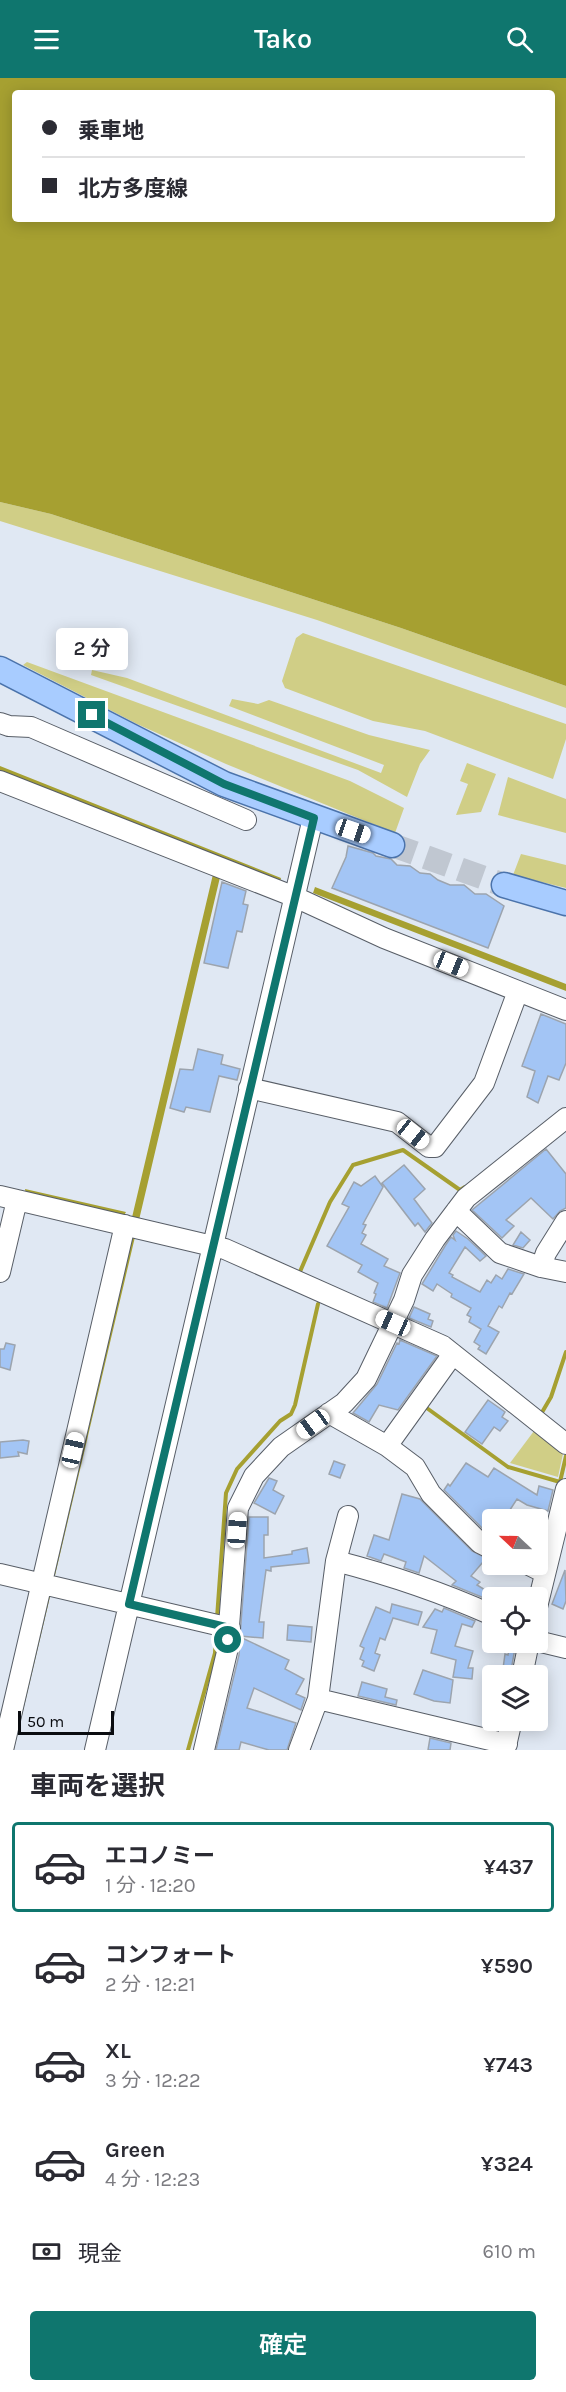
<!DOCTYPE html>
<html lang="ja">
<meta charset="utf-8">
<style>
body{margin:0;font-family:Karla,"Noto Sans JP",sans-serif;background:#f2f2f3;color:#2b2b33;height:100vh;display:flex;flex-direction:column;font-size:22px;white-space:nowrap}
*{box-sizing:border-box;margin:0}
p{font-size:20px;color:#7c7c81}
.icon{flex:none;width:33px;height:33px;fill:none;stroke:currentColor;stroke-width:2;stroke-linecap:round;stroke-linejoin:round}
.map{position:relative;height:1672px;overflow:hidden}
.panel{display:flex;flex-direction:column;background:#fff;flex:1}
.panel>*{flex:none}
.banner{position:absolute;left:12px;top:12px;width:543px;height:132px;border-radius:6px;box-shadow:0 3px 15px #0003;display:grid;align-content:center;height:132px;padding:0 30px;background:#fff}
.needle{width:39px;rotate:292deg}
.controls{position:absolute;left:482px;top:1431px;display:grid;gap:12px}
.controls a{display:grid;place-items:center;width:66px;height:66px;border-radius:6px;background:#fff;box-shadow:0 3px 15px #0003;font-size:30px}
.scale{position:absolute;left:18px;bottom:15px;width:96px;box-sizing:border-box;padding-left:6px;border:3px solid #0a0c10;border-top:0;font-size:16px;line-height:21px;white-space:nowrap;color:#0a0c10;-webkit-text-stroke:4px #e0e8f3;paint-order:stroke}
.end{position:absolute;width:27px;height:27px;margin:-14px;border:8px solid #0f766e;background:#fff;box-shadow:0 0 0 3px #fff}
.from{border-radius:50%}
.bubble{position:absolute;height:42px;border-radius:6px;background:#fff;box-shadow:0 3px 15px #0003;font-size:20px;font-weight:600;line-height:42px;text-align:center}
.car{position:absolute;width:18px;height:36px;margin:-18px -9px;border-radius:8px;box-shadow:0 0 4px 2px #0007;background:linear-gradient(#fff 24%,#345 0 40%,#fff 0 76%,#345 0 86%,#fff 0)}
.banner b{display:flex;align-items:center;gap:21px;height:57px;font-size:22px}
.banner b+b{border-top:2px solid #e1e1e2}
.banner i{width:15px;height:15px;background:#2b2b33}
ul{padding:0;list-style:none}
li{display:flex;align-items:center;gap:18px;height:90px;margin:0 12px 9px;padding:0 18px;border:3px solid transparent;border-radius:6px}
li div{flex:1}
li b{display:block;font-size:22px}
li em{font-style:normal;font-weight:600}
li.active{border-color:#0f766e}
li>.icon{width:54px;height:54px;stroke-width:1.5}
h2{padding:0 30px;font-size:27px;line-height:72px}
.pay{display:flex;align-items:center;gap:15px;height:66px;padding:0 30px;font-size:22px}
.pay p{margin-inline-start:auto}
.cta{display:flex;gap:12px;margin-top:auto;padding:12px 30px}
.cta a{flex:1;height:69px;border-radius:6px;background:#0f766e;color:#fff;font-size:24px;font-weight:600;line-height:69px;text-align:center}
header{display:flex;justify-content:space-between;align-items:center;height:78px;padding:0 30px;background:#0f766e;color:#fff;font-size:27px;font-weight:600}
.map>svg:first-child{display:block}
.green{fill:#d0ce86}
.water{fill:#a6a031;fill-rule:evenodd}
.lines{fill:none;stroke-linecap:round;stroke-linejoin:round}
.stream{stroke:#a6a031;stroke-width:4}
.building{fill:#a3c5f5;stroke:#9ca4ae;stroke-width:1.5}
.major-tunnel{stroke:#c0c7d1;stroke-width:24;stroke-dasharray:24 12;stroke-linecap:butt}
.minor-casing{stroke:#585e67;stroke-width:22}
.major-casing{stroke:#4b73ab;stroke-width:27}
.minor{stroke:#fff;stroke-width:20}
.major{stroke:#a8ccff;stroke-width:24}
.route{stroke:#0f766e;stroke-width:8}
</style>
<header><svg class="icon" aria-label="menu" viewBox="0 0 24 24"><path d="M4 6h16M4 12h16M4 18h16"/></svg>Tako<svg class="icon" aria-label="search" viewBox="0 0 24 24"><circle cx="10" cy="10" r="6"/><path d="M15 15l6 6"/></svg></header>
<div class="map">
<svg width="566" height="1672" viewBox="0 0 566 1672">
<rect width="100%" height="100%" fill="#e0e8f3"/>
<!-- green -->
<path class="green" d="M0 424 51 436 401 550 566 608V630L317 542 0 443Z
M303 555 566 646V661L553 701 425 653 373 643 285 610 282 603 296 560Z
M27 584 350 703 404 730 395 755 226 686 137 646 23 587Z
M92 592 127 600 381 695 384 687 229 628 232 621 258 626 269 622 369 657 430 672 420 686 407 719 358 692 91 597Z
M467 685 496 696 481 734 456 737 468 706 460 703Z
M508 699 566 721V755L498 737Z
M521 776 566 787V810L513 797Z
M537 1349 564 1371 558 1399 510 1385Z"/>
<!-- water -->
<path class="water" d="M0 0H566V608L401 550 51 436 0 424ZM15 15H552V141H15Z
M0 688 281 800 280 804 0 694Z
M214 792 221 795 14 1671 7 1669Z
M315 809 566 906V913L313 815Z
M25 1111 126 1134 122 1141 26 1118Z"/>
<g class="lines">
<!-- stream -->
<path class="stream" d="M299 1196 330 1124 353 1087 403 1072 460 1112 465 1109
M424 1328 508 1389 560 1404 566 1378
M539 1334 541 1336 551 1319 566 1274
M217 1540 226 1415 237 1391 280 1343 291 1336 295 1327 318 1226
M188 1672 215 1575 216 1553"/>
</g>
<!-- building -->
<path class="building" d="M348 768 373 775 376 778 391 781 397 787 410 788 420 795 430 796 438 802 450 807H464L475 816H486L504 828 488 870 332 810 346 779Z
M222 804 246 813 243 826 248 827 242 854 237 853 228 890 204 885Z
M541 936 566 946V985L559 1002 548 998 538 1025 527 1019 535 993 522 988Z
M198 971 223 977 221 986 240 991 237 1002 219 998 210 1034 186 1029 184 1034 170 1030 180 991 193 992Z
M546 1071 566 1096V1130L560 1133 553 1141 531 1120 506 1142 514 1148 502 1160 472 1132Z
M404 1087 425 1111 414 1121 432 1145 425 1154 418 1145 415 1148 382 1105Z
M375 1098 383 1109 363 1146 366 1147 362 1155 366 1157 361 1166 388 1181 384 1188 400 1195 387 1230 373 1224 376 1216 374 1215 378 1205 358 1194 362 1187 327 1168 349 1129 342 1126 354 1104 361 1108Z
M456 1153 468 1161 486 1178 480 1183 465 1169 449 1195 453 1197 452 1199 480 1214 487 1202 491 1205 496 1197 502 1201 508 1191 524 1196 512 1216 510 1215 502 1230 499 1228 488 1248 499 1254 486 1276 478 1271 480 1268 474 1264 481 1251 469 1244 471 1239 467 1237 471 1230 451 1219 452 1216 437 1206 433 1213 422 1206 445 1168 451 1159 455 1162 453 1157Z
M521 1154 530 1162 523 1170 513 1167Z
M414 1229 430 1236 428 1241 433 1243 431 1249 409 1240Z
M400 1262 437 1278 398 1332 379 1327 369 1344 353 1335 377 1306 397 1265 399 1266Z
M6 1265 15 1267 10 1292 0 1289V1271H4Z
M488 1322 505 1334 502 1339 508 1343 500 1353 494 1349 482 1366 465 1354Z
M23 1362 29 1363 27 1376 18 1374 19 1378 0 1380V1364Z
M334 1383 345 1387 340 1400 329 1396Z
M466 1385 488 1399 494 1390 537 1417 539 1408 553 1412 548 1433 527 1427 517 1421 508 1435 505 1433 499 1442H492V1458L487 1455 444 1412 448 1406 450 1408Z
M269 1400 277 1403 273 1412 284 1418 275 1436 254 1425Z
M402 1416 420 1421 472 1473 492 1483V1489L483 1484 471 1498 480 1504 477 1507 487 1513 484 1520 452 1507 456 1503 424 1478 419 1495 404 1490 406 1484 384 1476 381 1483 367 1478 374 1457 389 1462Z
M249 1439H268V1457H264V1480L292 1476V1473L307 1470 309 1483V1485L271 1489V1493L266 1492 259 1544H264L263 1560 240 1558Z
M565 1492 566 1523 563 1531 552 1526Z
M392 1526 422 1534 418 1547 393 1540 385 1562 380 1560 375 1575 380 1577 374 1593 362 1588 364 1583 360 1581 364 1570 360 1568 376 1529 390 1535Z
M444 1530 475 1543 472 1549 462 1546 455 1568 473 1573 468 1590H473L472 1601 453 1599 456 1582 431 1575 437 1552 423 1549 435 1531 442 1534Z
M288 1547 312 1549 311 1564 287 1562Z
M240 1559 289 1582 285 1591 304 1601 296 1616 305 1620 301 1632 254 1610 247 1630 296 1645 287 1672H269L241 1664 239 1672H216L239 1577Z
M510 1564 516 1565 510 1598H502L505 1576 508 1577Z
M423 1592 453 1602 450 1625 434 1623 414 1616Z
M362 1604 387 1611 385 1619 397 1622 396 1627 358 1618Z
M430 1660 451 1665 450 1672H428Z"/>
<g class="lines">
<!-- major-tunnel -->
<path class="major-tunnel" d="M392 767 504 807"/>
<defs>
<path id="minor" d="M0 645 9 648 31 649 246 742
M0 703 295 819 384 860 566 932
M249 1010 397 1044 429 1069H435L484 1005 518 913
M0 1118 225 1171 443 1268 566 1366
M456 1133 500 1175 541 1189 566 1194
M541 1189 546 1175 566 1143
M0 1194 17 1122
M329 1335 387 1368 415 1389 431 1416 480 1465 492 1471
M387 1368 453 1276
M336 1483 348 1438
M527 1486 545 1495
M0 1496 230 1550
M537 1529 566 1411
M537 1563 566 1570
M522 1598 529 1564
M318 1621 507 1666
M3 1672 125 1147
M95 1672 313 740
M204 1672 227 1574 238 1430 254 1398 281 1369 344 1325 366 1301 404 1222 412 1197 435 1161 466 1120 566 1040
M299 1672 318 1621 336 1483C390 1497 441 1514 492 1537
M505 1672 512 1642"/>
<path id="major" d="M0 591 224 706 392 767
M504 807 566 825"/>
</defs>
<!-- minor casing -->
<use href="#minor" class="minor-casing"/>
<!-- major casing -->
<use href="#major" class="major-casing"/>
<!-- minor -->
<use href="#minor" class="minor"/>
<!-- major -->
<use href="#major" class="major"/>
</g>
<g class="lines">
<!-- route -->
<path class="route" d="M92 637 224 706 314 740 129 1526 230 1550 228 1562"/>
</g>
</svg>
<div class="controls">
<a><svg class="needle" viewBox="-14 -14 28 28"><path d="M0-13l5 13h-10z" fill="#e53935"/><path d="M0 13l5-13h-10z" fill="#7c7c81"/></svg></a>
<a><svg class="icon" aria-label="locate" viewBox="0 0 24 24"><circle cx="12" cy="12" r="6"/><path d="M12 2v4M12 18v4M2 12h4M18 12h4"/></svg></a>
<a><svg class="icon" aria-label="layers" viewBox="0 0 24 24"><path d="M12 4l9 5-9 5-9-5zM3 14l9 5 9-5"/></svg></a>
</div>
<div class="scale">50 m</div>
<i class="end from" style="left:228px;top:1562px"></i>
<i class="end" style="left:92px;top:637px"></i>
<div class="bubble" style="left:56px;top:550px;width:72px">2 分</div>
<i class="car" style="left:353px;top:753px;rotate:109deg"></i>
<i class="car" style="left:451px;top:886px;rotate:112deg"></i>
<i class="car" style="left:413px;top:1056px;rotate:129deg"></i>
<i class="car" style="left:393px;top:1245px;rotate:294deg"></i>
<i class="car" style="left:313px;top:1346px;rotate:234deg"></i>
<i class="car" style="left:73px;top:1372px;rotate:13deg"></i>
<i class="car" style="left:237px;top:1452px;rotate:4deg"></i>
<div class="banner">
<b><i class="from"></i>乗車地</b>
<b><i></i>北方多度線</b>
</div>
</div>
<section class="panel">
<h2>車両を選択</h2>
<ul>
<li class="active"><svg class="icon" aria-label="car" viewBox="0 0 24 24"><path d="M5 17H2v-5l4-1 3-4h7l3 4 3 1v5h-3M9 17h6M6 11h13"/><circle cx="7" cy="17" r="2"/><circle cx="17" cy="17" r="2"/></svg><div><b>エコノミー</b><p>1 分 · 12:20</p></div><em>¥437</em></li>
<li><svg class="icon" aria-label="car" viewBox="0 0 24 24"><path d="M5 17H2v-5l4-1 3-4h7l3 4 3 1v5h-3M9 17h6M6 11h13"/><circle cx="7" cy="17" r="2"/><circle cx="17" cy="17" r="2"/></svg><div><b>コンフォート</b><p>2 分 · 12:21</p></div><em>¥590</em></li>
<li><svg class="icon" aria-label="car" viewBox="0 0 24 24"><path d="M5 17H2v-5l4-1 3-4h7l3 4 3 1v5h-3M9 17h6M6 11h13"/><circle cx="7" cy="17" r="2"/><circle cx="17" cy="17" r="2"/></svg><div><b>XL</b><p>3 分 · 12:22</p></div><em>¥743</em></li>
<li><svg class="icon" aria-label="car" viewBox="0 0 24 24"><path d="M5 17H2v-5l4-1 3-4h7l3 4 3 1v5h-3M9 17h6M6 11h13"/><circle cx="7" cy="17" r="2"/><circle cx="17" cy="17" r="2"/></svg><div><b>Green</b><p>4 分 · 12:23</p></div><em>¥324</em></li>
</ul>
<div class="pay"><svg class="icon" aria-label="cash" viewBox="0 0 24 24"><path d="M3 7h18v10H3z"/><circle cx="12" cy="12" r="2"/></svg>現金<p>610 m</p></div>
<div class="cta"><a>確定</a></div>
</section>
